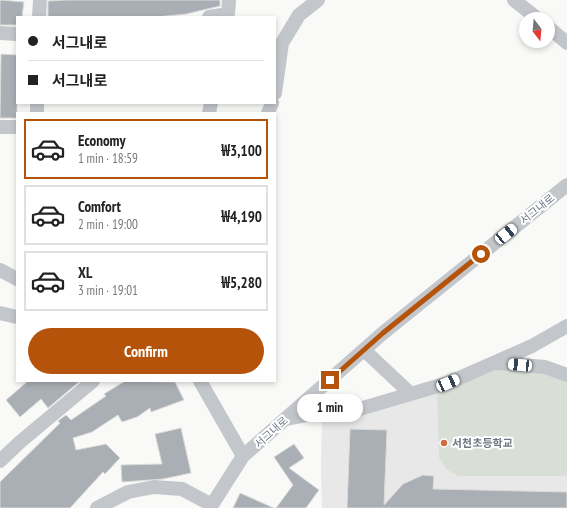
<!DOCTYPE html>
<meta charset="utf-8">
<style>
body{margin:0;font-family:"PT Sans Narrow","Noto Sans KR",sans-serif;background:#f6f6f6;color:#222;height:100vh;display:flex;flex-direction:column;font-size:15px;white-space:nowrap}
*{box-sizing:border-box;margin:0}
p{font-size:13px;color:#767676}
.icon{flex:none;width:22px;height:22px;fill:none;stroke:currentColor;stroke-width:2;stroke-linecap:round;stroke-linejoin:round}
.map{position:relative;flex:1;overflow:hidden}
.side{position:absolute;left:16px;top:112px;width:260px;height:270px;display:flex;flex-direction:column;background:#fff;border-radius:0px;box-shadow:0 2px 6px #0003}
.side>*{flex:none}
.hud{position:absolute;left:16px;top:16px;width:260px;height:88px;border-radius:0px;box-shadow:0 2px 6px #0003;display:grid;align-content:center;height:88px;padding:0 12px;background:#fff}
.needle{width:26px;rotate:164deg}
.fabs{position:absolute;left:519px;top:12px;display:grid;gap:8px}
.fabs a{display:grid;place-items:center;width:36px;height:36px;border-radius:50%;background:#fff;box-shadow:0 2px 6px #0003;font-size:20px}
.end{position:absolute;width:18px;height:18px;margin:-9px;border:5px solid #b45309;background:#fff;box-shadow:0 0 0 2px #fff}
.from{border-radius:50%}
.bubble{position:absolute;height:28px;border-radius:14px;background:#fff;box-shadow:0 2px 6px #0003;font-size:13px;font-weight:700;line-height:28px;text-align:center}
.car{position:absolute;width:12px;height:24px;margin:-12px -6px;border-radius:5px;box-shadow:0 0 3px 1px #0007;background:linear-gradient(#fff 24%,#345 0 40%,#fff 0 76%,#345 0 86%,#fff 0)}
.hud b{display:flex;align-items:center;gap:14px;height:38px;font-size:15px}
.hud b+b{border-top:1px solid #e0e0e0}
.hud i{width:10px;height:10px;background:#222}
ul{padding:7px 0 0;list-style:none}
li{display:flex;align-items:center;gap:12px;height:60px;margin:0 8px 6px;padding:0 4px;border:2px solid #e0e0e0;border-radius:0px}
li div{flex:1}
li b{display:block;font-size:15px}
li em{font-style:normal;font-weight:700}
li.on{border-color:#b45309}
li>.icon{width:36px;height:36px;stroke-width:1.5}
.cta{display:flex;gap:8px;margin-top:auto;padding:8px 12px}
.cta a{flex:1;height:46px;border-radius:24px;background:#b45309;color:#fff;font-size:16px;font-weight:700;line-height:46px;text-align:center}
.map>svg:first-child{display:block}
.built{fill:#e7e8e7}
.green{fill:#d9ded7}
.building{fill:#a9afb5;stroke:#dbdbd9}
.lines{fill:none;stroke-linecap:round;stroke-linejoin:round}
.minor{stroke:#c3c6ca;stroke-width:14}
.route{stroke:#b45309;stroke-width:5}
.poi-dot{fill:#cf6c42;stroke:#fff;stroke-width:1.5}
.labels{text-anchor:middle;stroke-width:4;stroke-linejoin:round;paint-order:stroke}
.street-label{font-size:11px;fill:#6c7884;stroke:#fff}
.poi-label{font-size:11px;font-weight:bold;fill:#6c7884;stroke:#fff;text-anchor:start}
</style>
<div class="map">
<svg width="567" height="508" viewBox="0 0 567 508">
<rect width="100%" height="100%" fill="#f9f9f7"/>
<!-- built -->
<path class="built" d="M567 375V508H322L321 474 322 412 448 383Z"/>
<!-- green -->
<path class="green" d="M495 363 567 375V476H458L446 469 439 457 437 387Z"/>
<!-- building -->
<path class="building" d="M0 0 24 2 22 17H17V25H0Z
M66 0H220V6L186 14 156 17H48V1Z
M1 54 17 55V118H0Z
M28 381H80L48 408 41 399 20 417 6 400Z
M125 381 175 382 184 400 151 412 150 408 137 417 122 422 118 415 92 432 73 438 76 450 106 444 120 458 105 474 103 472 70 508H0V482L60 423 58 421 66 415 71 420 106 396 104 394Z
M181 428 191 473 163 479 122 482 121 465 162 464 155 434Z
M350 429 387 430 384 505 403 484 423 475 434 476 433 489 567 492V508H347Z
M294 444 304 458 289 468 319 490 306 508H276L293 485 274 457Z
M240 493 274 508H233Z"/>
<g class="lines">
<!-- minor -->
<path class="minor" d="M514 0 538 19
M228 14 229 0
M39 17 40 0
M209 17 228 14 227 17
M548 27 567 43
M0 33 17 34
M275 93 282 43 299 15 318 0
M37 113V103
M209 113 211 103
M268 113 272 103
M0 127H17
M0 270 17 279
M0 313 17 317
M364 350 411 394
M497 363 545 367 567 375
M200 381 243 456
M285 419 322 412H349L448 383 532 346 567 326
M0 461 20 442 93 381
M97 508 128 492 154 487 182 489 212 505
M210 508 243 456 383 333 567 185"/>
</g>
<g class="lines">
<!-- route -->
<path class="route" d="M330 380 383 333 481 254"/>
</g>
<!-- markers -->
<circle class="poi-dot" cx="444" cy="443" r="4"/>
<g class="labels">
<!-- street labels -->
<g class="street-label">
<text transform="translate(537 209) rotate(-39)" y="4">서그내로</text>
<text transform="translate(271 432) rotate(-42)" y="4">서그내로</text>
</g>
<!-- poi labels -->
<g class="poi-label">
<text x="452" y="447">서천초등학교</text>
</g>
</g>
</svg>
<div class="fabs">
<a><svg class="needle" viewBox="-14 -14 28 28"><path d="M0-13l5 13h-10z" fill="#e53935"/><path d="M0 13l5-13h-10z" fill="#767676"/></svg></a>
</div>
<i class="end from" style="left:481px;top:254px"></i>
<i class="end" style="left:330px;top:380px"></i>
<div class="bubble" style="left:297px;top:394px;width:66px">1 min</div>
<i class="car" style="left:506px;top:234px;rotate:51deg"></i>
<i class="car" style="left:520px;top:365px;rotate:275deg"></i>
<i class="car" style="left:448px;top:383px;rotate:66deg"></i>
<div class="hud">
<b><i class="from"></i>서그내로</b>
<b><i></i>서그내로</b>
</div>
<section class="side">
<ul>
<li class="on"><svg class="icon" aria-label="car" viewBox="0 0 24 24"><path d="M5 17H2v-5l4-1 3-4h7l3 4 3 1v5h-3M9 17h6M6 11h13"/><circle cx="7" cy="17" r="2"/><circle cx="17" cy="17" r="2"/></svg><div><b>Economy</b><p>1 min · 18:59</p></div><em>₩3,100</em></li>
<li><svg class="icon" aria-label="car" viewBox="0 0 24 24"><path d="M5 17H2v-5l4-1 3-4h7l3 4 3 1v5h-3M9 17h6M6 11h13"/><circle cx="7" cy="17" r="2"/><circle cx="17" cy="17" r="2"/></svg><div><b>Comfort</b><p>2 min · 19:00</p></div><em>₩4,190</em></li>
<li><svg class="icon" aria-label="car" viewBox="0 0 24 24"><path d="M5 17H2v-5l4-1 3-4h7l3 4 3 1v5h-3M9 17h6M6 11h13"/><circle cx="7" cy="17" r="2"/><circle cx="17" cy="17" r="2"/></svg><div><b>XL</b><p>3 min · 19:01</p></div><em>₩5,280</em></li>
</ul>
<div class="cta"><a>Confirm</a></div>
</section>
</div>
